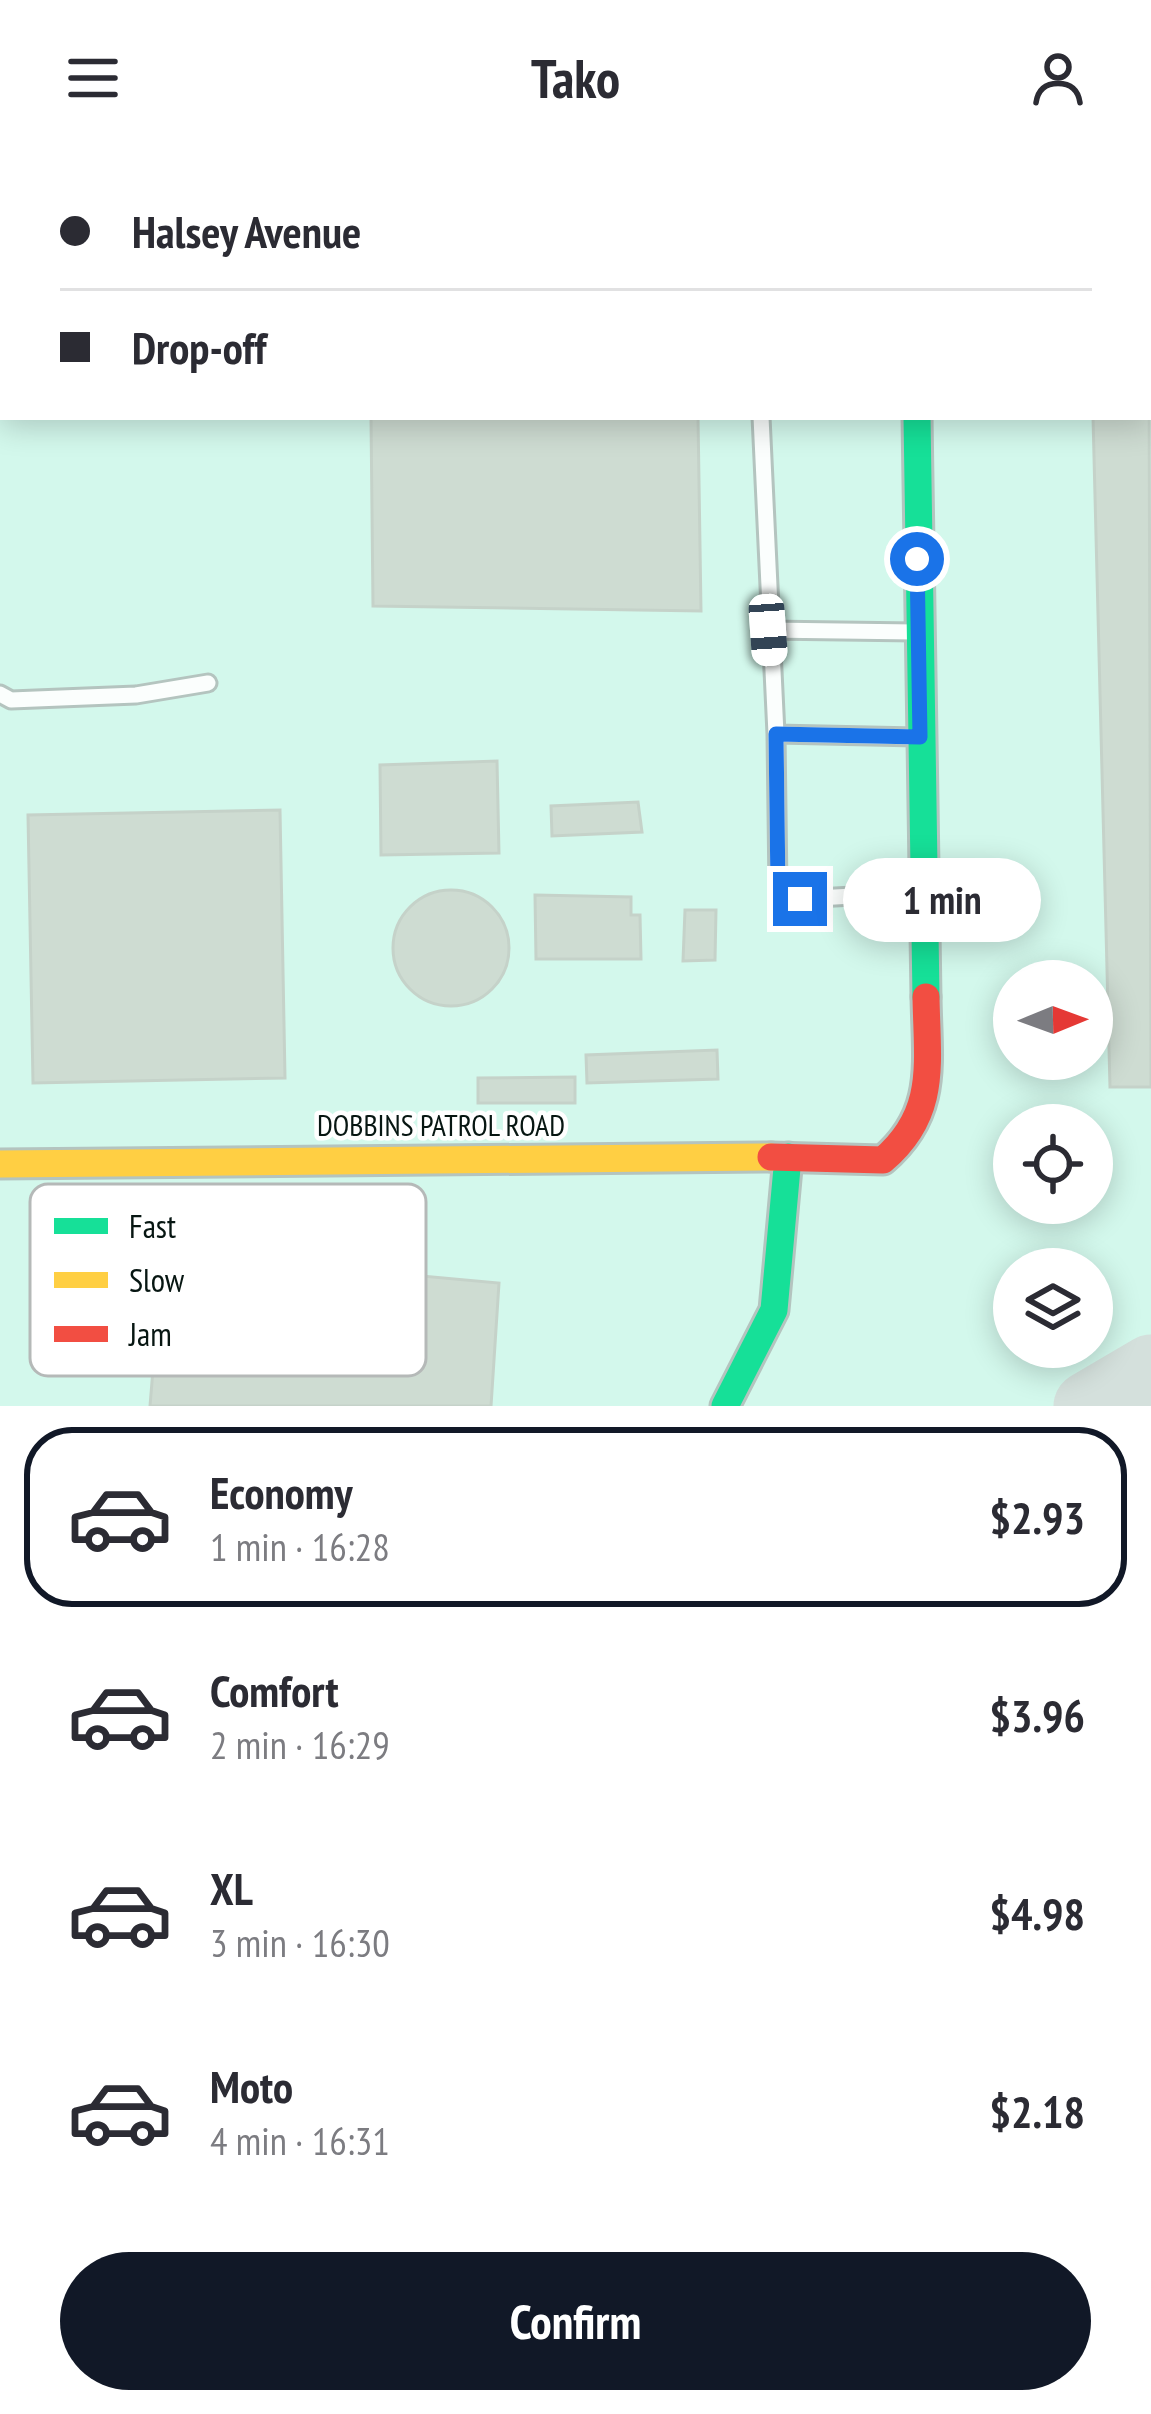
<!DOCTYPE html>
<meta charset="utf-8">
<style>
body{margin:0;font-family:"PT Sans Narrow",sans-serif;background:#f2f2f3;color:#2b2b33;height:100vh;display:flex;flex-direction:column;font-size:45px;white-space:nowrap}
*{box-sizing:border-box;margin:0}
p{font-size:39px;color:#7c7c81}
.icon{flex:none;width:66px;height:66px;fill:none;stroke:currentColor;stroke-width:2;stroke-linecap:round;stroke-linejoin:round}
.map{position:relative;height:1250px;overflow:hidden}
.details{display:flex;flex-direction:column;background:#fff;flex:1}
.details>*{flex:none}
.guide{position:absolute;left:0px;top:0px;width:1152px;height:264px;box-shadow:0 6px 30px #0003;display:grid;align-content:center;height:264px;padding:0 60px;background:#fff}
.needle{width:78px;rotate:89deg}
.tools{position:absolute;left:993px;top:804px;display:grid;gap:24px}
.tools a{display:grid;place-items:center;width:120px;height:120px;border-radius:50%;background:#fff;box-shadow:0 6px 30px #0003;font-size:60px}
.end{position:absolute;width:54px;height:54px;margin:-27px;border:15px solid #1a73e8;background:#fff;box-shadow:0 0 0 6px #fff}
.from{border-radius:50%}
.bubble{position:absolute;height:84px;border-radius:42px;background:#fff;box-shadow:0 6px 30px #0003;font-size:39px;font-weight:700;line-height:84px;text-align:center}
.car{position:absolute;width:36px;height:72px;margin:-36px -18px;border-radius:15px;box-shadow:0 0 9px 3px #0007;background:linear-gradient(#fff 24%,#345 0 40%,#fff 0 76%,#345 0 86%,#fff 0)}
.guide b{display:flex;align-items:center;gap:42px;height:114px;font-size:45px}
.guide b+b{border-top:3px solid #e1e1e2}
.guide i{width:30px;height:30px;background:#2b2b33}
ul{padding:21px 0 0;list-style:none}
li{display:flex;align-items:center;gap:36px;height:180px;margin:0 24px 18px;padding:0 36px;border:6px solid transparent;border-radius:48px}
li div{flex:1}
li b{display:block;font-size:45px}
li em{font-style:normal;font-weight:700}
li.active{border-color:#111827}
li>.icon{width:108px;height:108px;stroke-width:1.5}
.cta{display:flex;gap:24px;margin-top:auto;padding:24px 60px}
.cta a{flex:1;height:138px;border-radius:72px;background:#111827;color:#fff;font-size:48px;font-weight:700;line-height:138px;text-align:center}
header{display:flex;justify-content:space-between;align-items:center;height:156px;padding:0 60px;background:#fff;font-size:54px;font-weight:700}
.map>svg:first-child{display:block}
.built{fill:#d3f8ec;fill-rule:evenodd}
.lines{fill:none;stroke-linecap:round;stroke-linejoin:round}
.taxiway{stroke:#d4e0dc;stroke-width:69}
.building{fill:#cedcd2;stroke:#c5d2c9;stroke-width:3}
.lane-casing{stroke:#b4c4bf;stroke-width:21}
.street-casing{stroke:#b4c4bf;stroke-width:36}
.fast-casing{stroke:#b4c4bf;stroke-width:33}
.slow-casing{stroke:#b4c4bf;stroke-width:33}
.jam-casing{stroke:#b4c4bf;stroke-width:33}
.lane{stroke:#fbfefd;stroke-width:15}
.street{stroke:#fbfefd;stroke-width:30}
.fast{stroke:#16e098;stroke-width:27}
.slow{stroke:#ffcf43;stroke-width:27}
.jam{stroke:#f24e42;stroke-width:27}
.route{stroke:#1a73e8;stroke-width:15}
.labels{text-anchor:middle;stroke-width:9;stroke-linejoin:round;paint-order:stroke}
.street-label{font-size:30px;fill:#071612;stroke:#fff}
.key{fill:#fff;stroke:#b5b9b8;stroke-width:3}
.key-label{font-size:33px;fill:#071612}
</style>
<header><svg class="icon" aria-label="menu" viewBox="0 0 24 24"><path d="M4 6h16M4 12h16M4 18h16"/></svg>Tako<svg class="icon" aria-label="person" viewBox="0 0 24 24"><circle cx="12" cy="8" r="4"/><path d="M4 21q1-7 8-7t8 7"/></svg></header>
<div class="map">
<svg width="1151" height="1250" viewBox="0 0 1151 1250">
<rect width="100%" height="100%" fill="#e3f5ef"/>
<!-- built -->
<path class="built" d="M0 0H1151V1250H0ZM3 3H1149V261H3ZM1014 825H1092V903H1014ZM1014 969H1092V1047H1014ZM1014 1113H1092V1191H1014Z"/>
<g class="lines">
<!-- taxiway -->
<path class="taxiway" d="M1088 1250 1151 1213"/>
</g>
<!-- building -->
<path class="building" d="M367 0H751V3Z
M1149 197 1151 931H1110L1093 261H1149Z
M371 261H698L701 455 373 450Z
M497 605 499 697 381 699 380 609Z
M638 646 642 676 552 680 551 650Z
M280 654 285 922 33 927 28 659Z
M393 792a58 58 0 1 1 116 0a58 58 0 1 1-116 0Z
M535 739 631 741V759H640L641 803H536Z
M685 754H716L715 804 683 805Z
M717 894 718 923 587 927 586 899Z
M575 921V947H478V922Z
M164 1080 192 1081 191 1099 499 1127 491 1250H150Z"/>
<g class="lines">
<defs>
<path id="lane" d="M0 104H3
M1149 107H1151
M761 261 776 578 778 733 800 743 923 736
M768 474 915 476
M0 538 11 544 136 539 208 527
M776 578 917 581"/>
<path id="street" d="M812 3V0
M1003 3 1005 0"/>
<path id="fast" d="M917 261 926 841
M725 1250 774 1154 788 1001"/>
<path id="slow" d="M0 1008 771 1001"/>
<path id="jam" d="M771 1001 883 1004C938 957 927 907 926 841"/>
</defs>
<!-- lane casing -->
<use href="#lane" class="lane-casing"/>
<!-- street casing -->
<use href="#street" class="street-casing"/>
<!-- fast casing -->
<use href="#fast" class="fast-casing"/>
<!-- slow casing -->
<use href="#slow" class="slow-casing"/>
<!-- jam casing -->
<use href="#jam" class="jam-casing"/>
<!-- lane -->
<use href="#lane" class="lane"/>
<!-- street -->
<use href="#street" class="street"/>
<!-- fast -->
<use href="#fast" class="fast"/>
<!-- slow -->
<use href="#slow" class="slow"/>
<!-- jam -->
<use href="#jam" class="jam"/>
</g>
<g class="lines">
<!-- route -->
<path class="route" d="M800 743 778 733 776 578 920 581 917 403"/>
</g>
<g class="labels">
<!-- street labels -->
<g class="street-label">
<text x="441" y="980">DOBBINS PATROL ROAD</text>
</g>
</g>
<!-- legend -->
<rect x="30" y="1028" width="396" height="192" rx="18" class="key"/>
<rect x="54" y="1062" width="54" height="16" fill="#16e098"/>
<rect x="54" y="1116" width="54" height="16" fill="#ffcf43"/>
<rect x="54" y="1170" width="54" height="16" fill="#f24e42"/>
<g class="key-label">
<text x="129" y="1082">Fast</text>
<text x="129" y="1136">Slow</text>
<text x="129" y="1190">Jam</text>
</g>
</svg>
<div class="tools">
<a><svg class="needle" viewBox="-14 -14 28 28"><path d="M0-13l5 13h-10z" fill="#e53935"/><path d="M0 13l5-13h-10z" fill="#7c7c81"/></svg></a>
<a><svg class="icon" aria-label="locate" viewBox="0 0 24 24"><circle cx="12" cy="12" r="6"/><path d="M12 2v4M12 18v4M2 12h4M18 12h4"/></svg></a>
<a><svg class="icon" aria-label="layers" viewBox="0 0 24 24"><path d="M12 4l9 5-9 5-9-5zM3 14l9 5 9-5"/></svg></a>
</div>
<i class="end from" style="left:917px;top:403px"></i>
<i class="end" style="left:800px;top:743px"></i>
<div class="bubble" style="left:843px;top:702px;width:198px">1 min</div>
<i class="car" style="left:768px;top:474px;rotate:176deg"></i>
<div class="guide">
<b><i class="from"></i>Halsey Avenue</b>
<b><i></i>Drop-off</b>
</div>
</div>
<section class="details">
<ul>
<li class="active"><svg class="icon" aria-label="car" viewBox="0 0 24 24"><path d="M5 17H2v-5l4-1 3-4h7l3 4 3 1v5h-3M9 17h6M6 11h13"/><circle cx="7" cy="17" r="2"/><circle cx="17" cy="17" r="2"/></svg><div><b>Economy</b><p>1 min · 16:28</p></div><em>$2.93</em></li>
<li><svg class="icon" aria-label="car" viewBox="0 0 24 24"><path d="M5 17H2v-5l4-1 3-4h7l3 4 3 1v5h-3M9 17h6M6 11h13"/><circle cx="7" cy="17" r="2"/><circle cx="17" cy="17" r="2"/></svg><div><b>Comfort</b><p>2 min · 16:29</p></div><em>$3.96</em></li>
<li><svg class="icon" aria-label="car" viewBox="0 0 24 24"><path d="M5 17H2v-5l4-1 3-4h7l3 4 3 1v5h-3M9 17h6M6 11h13"/><circle cx="7" cy="17" r="2"/><circle cx="17" cy="17" r="2"/></svg><div><b>XL</b><p>3 min · 16:30</p></div><em>$4.98</em></li>
<li><svg class="icon" aria-label="car" viewBox="0 0 24 24"><path d="M5 17H2v-5l4-1 3-4h7l3 4 3 1v5h-3M9 17h6M6 11h13"/><circle cx="7" cy="17" r="2"/><circle cx="17" cy="17" r="2"/></svg><div><b>Moto</b><p>4 min · 16:31</p></div><em>$2.18</em></li>
</ul>
<div class="cta"><a>Confirm</a></div>
</section>
